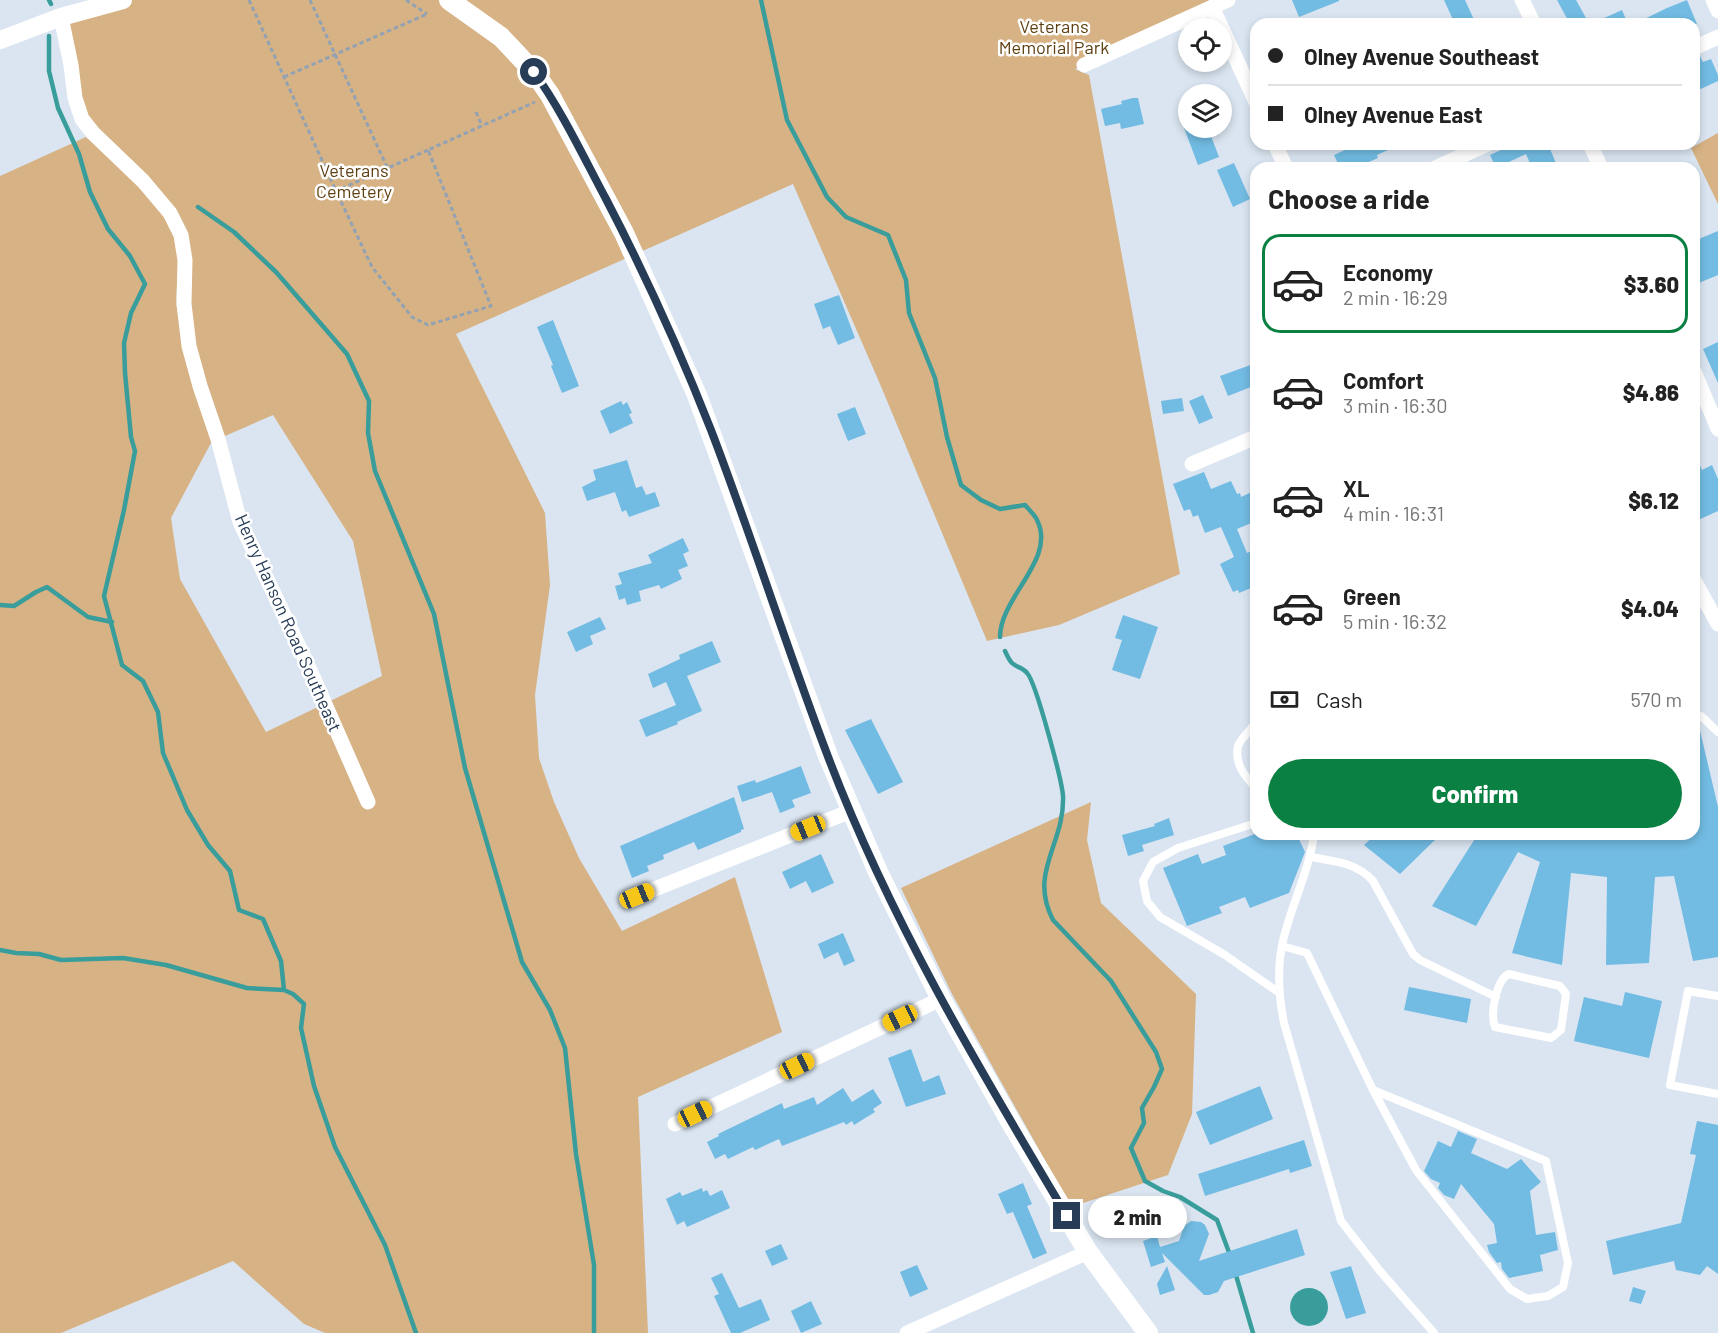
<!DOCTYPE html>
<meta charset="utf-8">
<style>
body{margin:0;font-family:Barlow,sans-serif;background:#f2f2f2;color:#222;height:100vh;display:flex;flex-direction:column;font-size:22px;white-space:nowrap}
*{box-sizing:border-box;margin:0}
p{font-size:20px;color:#767676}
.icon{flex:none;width:33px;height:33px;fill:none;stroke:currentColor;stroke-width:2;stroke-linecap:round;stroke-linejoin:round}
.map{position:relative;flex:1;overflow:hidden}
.details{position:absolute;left:1250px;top:162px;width:450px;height:678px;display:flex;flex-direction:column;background:#fff;border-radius:18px;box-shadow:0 3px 9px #0003}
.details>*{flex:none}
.banner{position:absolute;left:1250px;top:18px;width:450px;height:132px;border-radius:18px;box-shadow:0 3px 9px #0003;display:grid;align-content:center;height:132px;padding:0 18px;background:#fff}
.tools{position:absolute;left:1178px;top:18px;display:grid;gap:12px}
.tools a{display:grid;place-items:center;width:54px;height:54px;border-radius:50%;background:#fff;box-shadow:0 3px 9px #0003;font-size:30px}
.end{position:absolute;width:27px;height:27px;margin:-14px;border:8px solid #273d57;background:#fff;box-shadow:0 0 0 3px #fff}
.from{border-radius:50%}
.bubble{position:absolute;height:42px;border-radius:21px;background:#fff;box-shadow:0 3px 9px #0003;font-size:20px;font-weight:800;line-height:42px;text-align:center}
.car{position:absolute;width:18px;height:36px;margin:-18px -9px;border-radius:8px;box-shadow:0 0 4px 2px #0007;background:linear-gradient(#f5c518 24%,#345 0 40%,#f5c518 0 76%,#345 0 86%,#f5c518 0)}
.banner b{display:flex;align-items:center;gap:21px;height:57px;font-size:22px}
.banner b+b{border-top:2px solid #e0e0e0}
.banner i{width:15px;height:15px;background:#222}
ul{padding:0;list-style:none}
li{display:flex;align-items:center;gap:18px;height:99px;margin:0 12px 9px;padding:0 6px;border:3px solid transparent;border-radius:18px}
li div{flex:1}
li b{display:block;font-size:22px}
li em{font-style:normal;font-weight:800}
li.current{border-color:#0b8043}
li>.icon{width:54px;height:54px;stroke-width:1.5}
h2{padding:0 18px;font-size:27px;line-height:72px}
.pay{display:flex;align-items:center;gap:15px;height:66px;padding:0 18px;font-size:22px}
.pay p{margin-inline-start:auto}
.button{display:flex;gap:12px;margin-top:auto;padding:12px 18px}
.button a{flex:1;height:69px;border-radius:36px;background:#0b8043;color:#fff;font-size:24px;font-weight:800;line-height:69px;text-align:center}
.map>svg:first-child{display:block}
.green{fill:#d7b284}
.water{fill:#399e9b}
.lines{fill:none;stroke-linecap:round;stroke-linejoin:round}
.stream{stroke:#399e9b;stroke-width:4.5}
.building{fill:#72bbe2}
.path{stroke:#92a2b3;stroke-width:3;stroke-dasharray:4.5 3;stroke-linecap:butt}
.service{stroke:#fff;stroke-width:8}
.minor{stroke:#fff;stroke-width:15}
.tertiary{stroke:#fff;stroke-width:18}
.secondary{stroke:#fff;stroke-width:20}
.route{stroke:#273d57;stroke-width:8}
.labels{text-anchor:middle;stroke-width:5;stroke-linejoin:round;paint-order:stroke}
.park-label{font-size:18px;fill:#5d3e10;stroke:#fff}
.street-label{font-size:18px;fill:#273d57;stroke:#fff}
</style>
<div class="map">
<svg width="1718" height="1333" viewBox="0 0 1718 1333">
<rect width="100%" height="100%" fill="#dae5f1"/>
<!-- green -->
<path class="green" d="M123 0H1228L1075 69 1089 75 1180 574 1059 625 987 641 880 384 793 184 456 334 545 513 550 585 535 695 539 758 554 802 579 858 622 931 735 877 782 1032 638 1097 648 1333H325L304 1324 233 1261 61 1333H0V176L86 137C117 165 157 197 176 235 184 252 174 288 177 308 183 353 197 397 212 441L171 518 180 579 266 732 382 676 353 541 273 415 218 439C203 396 189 353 184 307 182 283 190 257 181 234 168 201 136 174 111 150 101 140 90 132 83 120 74 104 74 84 71 67 69 50 65 34 61 17Z
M1718 133V204L1691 148Z
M1091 802 1087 840 1101 903 1196 994 1192 1114 1168 1175 1071 1207 952 994 901 888Z"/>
<!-- water -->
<path class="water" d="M1290 1307a19 19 0 1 1 38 0a19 19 0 1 1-38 0Z"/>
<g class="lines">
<!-- stream -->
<path class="stream" d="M49 0 51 4
M761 0 787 120 827 197 846 217 888 235 906 280 909 313 935 378 947 437 961 485 981 500 1000 509 1025 505C1029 510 1035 515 1037 520 1057 559 1000 597 1000 637
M49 36V71L58 108 79 154 90 192 108 229 130 256 145 284 131 313 124 343 125 373 131 437 135 451 124 510 104 596 122 665 143 681 158 712 163 753 187 810 208 845 230 871 239 910 263 919 281 961 284 990
M198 207 234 232 276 272 347 354 369 401 368 433 375 471 434 614 465 768 522 962 550 1010 565 1048 576 1154 594 1265V1333
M0 605 14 606 36 592 47 587 88 617 112 622
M1005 651C1007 655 1009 660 1012 663 1016 667 1024 668 1027 673 1036 682 1062 781 1063 796 1065 844 1028 872 1053 920L1111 981 1156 1052 1162 1069 1154 1087 1142 1108 1144 1123 1131 1148 1145 1181 1163 1191 1180 1197 1217 1220 1230 1255
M0 950 16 953 39 954 61 960 123 958 166 965 247 988 284 990 293 994 304 1004 301 1028 314 1086 335 1147 385 1245 416 1333
M1235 1272 1253 1333"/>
</g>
<!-- building -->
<path class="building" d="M1292 0H1339V1L1299 17Z
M1444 0H1465L1476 24H1455Z
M1557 0H1576L1586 18 1576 24H1570Z
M1687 0 1697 24H1634L1667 8Z
M1622 10 1628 24H1591Z
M1700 56 1703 62 1711 59 1718 75V81L1694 92V58Z
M1133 98H1138L1144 124 1121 129 1120 123 1105 126 1101 109 1122 104 1121 101Z
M1184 128H1208L1219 157 1198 165Z
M1358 144H1401L1377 155 1378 158 1355 168H1340L1334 155Z
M1514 144H1548L1558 168H1532L1526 154 1496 168 1490 155Z
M1234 163 1250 199 1233 207 1217 170Z
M1718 231V275L1694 285V241Z
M839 295 855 338 838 345 830 326 823 329 814 304Z
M553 320 579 386 562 393 551 366 553 365 537 327Z
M1718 342V383L1703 349Z
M1256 363V385L1228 396 1220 376Z
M1203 395 1213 418 1199 424 1189 401Z
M1182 398 1184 411 1163 414 1161 401Z
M621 401 623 405 627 402 632 413 629 414 633 423 610 434 600 411Z
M855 407 866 434 848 441 837 414Z
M1694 452 1702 470 1712 465 1718 479V511L1698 520 1694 511Z
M627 460 636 488 642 486 646 495 655 492 660 506 629 517 626 510 622 512 615 492 587 501 582 487 596 480 593 470Z
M1204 472 1211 489 1231 481 1237 494 1240 493 1241 497 1256 490V521L1237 529 1247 553 1256 549V586L1239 593 1238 590 1233 592 1220 564 1234 557 1221 527 1205 533 1198 515 1193 517 1190 509 1184 511 1173 484Z
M683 538 689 551 683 554 688 566 678 570 682 579 661 589 659 585 639 591 641 601 627 605 625 598 619 600 615 586 622 584 618 573 652 563 648 555Z
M1123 615 1158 627 1140 679 1112 670 1122 640 1115 638Z
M600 617 606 629 590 636 593 644 576 652 567 632Z
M712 641 721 662 687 676 702 711 677 722 678 724 646 737 639 720 676 705 666 682 653 688 648 674 680 659 679 655Z
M871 719 903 782 878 794 845 730Z
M1694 722H1698L1718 807V957L1693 961 1674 876 1655 877 1649 963 1606 965 1607 877 1571 873 1562 965 1512 953 1540 862 1518 852 1476 926 1432 906 1478 834H1642V840L1678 836 1677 834H1694Z
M801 766 811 793 792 800 795 807 780 813 772 792 742 802 737 786 755 780 756 783Z
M734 797 744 829 741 830V832L698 850 694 842 663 855 664 859 647 866 649 871 632 878 620 846Z
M1169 818 1174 835 1142 845 1144 851 1128 856 1122 835 1155 826 1154 824Z
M1255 834H1292L1298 837 1305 852 1289 893 1250 908 1245 897 1219 907 1222 913 1187 926 1163 868 1198 854 1202 864 1226 855 1223 846Z
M1376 834H1441L1400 874 1364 845Z
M821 854 834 883 812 893 806 881 790 889 782 872Z
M843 933 855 961 844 966 838 952 824 959 818 944Z
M1409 987 1471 999 1467 1023 1404 1010Z
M1625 992 1662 1001 1649 1058 1574 1041 1584 997 1622 1006Z
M911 1049 923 1082 939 1075 946 1094 906 1107 888 1058Z
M1260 1086 1273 1119 1210 1145 1196 1112Z
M843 1088 852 1102 873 1089 882 1103 873 1109 875 1112 854 1125 852 1121 846 1125 844 1122 782 1146 779 1139 755 1150 753 1147 728 1159 725 1154 715 1159 707 1142 719 1136 718 1134 782 1103 784 1109 814 1097 817 1105Z
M1697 1121 1718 1125V1274L1707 1266 1700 1275 1676 1270 1674 1261 1613 1275 1606 1241 1681 1223 1696 1155 1690 1154Z
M1458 1131 1477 1139 1471 1153 1507 1169 1521 1159 1541 1182 1530 1191 1536 1235 1555 1232 1558 1250 1540 1255 1543 1271 1509 1278 1502 1269 1501 1262 1497 1263 1489 1252 1487 1245 1497 1243 1494 1224 1461 1184 1454 1199 1444 1195 1438 1188 1440 1183 1431 1179 1424 1171 1438 1141 1451 1147Z
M1304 1140 1312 1166 1290 1173 1289 1169 1205 1196 1198 1174Z
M1023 1183 1032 1204 1027 1206 1047 1253 1033 1259 1013 1212 1007 1214 998 1194Z
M702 1188 703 1192 707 1190 710 1196 722 1190 730 1208 687 1227 684 1221 677 1225 666 1199 680 1192 682 1196Z
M1191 1221 1201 1222 1205 1225 1209 1234 1199 1261 1297 1229 1305 1255 1224 1281 1218 1292 1209 1295H1204L1162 1253 1165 1262 1151 1267 1143 1241 1157 1236 1160 1247 1179 1241 1184 1226Z
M781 1244 788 1259 772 1266 765 1251Z
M917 1265 928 1289 910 1297 900 1272Z
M1167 1266 1175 1290 1160 1295 1157 1284Z
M1351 1266 1366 1313 1346 1319 1330 1272Z
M722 1273 739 1308 761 1299 770 1320 740 1333H731L714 1296 719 1294 711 1278Z
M1633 1287 1646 1291 1641 1304 1629 1301Z
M811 1301 822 1324 801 1333 791 1311Z"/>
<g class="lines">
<!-- path -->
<path class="path" d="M249 0 336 191
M310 0 387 167
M406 0 427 14
M284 77 427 14
M476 112 482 126
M428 150 336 191 372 267 412 317 428 325 491 306 428 150 535 102"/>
<!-- service -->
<path class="service" d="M1694 714 1701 716 1718 732
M1256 726 1252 727C1248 733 1240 740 1238 746 1234 763 1245 777 1256 788
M1256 823 1178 848 1153 862 1143 881 1147 901 1160 917 1225 955 1278 992
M1314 834C1309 873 1290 907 1282 945 1277 971 1279 998 1284 1023L1341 1221 1380 1271 1434 1333
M1311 857C1334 861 1357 863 1373 881L1413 954 1420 960 1496 997
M1282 946 1307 953 1373 1090 1546 1161 1568 1263 1563 1287 1548 1296 1527 1299 1510 1289 1416 1170 1373 1090
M1509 974 1560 986 1566 994 1561 1030 1551 1038 1495 1027C1490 1014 1496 980 1509 974Z
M1718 996 1688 991 1670 1085 1718 1094"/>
<!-- minor -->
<path class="minor" d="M1522 0 1534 24
M1713 0 1718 11
M1212 7 1256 102
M61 17 71 65 75 98 82 119 93 133 143 181 170 213 181 235 185 260 184 304 189 346 200 386 218 439 240 522 310 670 368 802
M1694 48 1718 37
M1084 65 1228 0
M1275 144 1286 168
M1590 144 1601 168
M1435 168 1488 144
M1694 371 1718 429
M1192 464 1256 437
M1694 580 1718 624
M637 896 851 811
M675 1124 941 999
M907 1333 1088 1252"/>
<!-- tertiary -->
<path class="tertiary" d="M0 40 61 17 123 0"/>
<!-- secondary -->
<path class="secondary" d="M449 0 501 37 534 72 550 95 624 233 697 395 828 756 878 872 941 999 1013 1126 1088 1252 1148 1333"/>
</g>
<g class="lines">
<!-- route -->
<path class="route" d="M534 72C562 111 583 156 606 199 645 274 680 351 711 430 752 537 786 646 827 754 888 916 978 1067 1067 1216"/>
</g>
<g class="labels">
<!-- park labels -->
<g class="park-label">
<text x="1054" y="33">Veterans<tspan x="1054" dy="21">Memorial Park</tspan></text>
<text x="354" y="177">Veterans<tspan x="354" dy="21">Cemetery</tspan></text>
</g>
<!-- street labels -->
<g class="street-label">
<text transform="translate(288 623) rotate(66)" y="6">Henry Hanson Road Southeast</text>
</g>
</g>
</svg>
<div class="tools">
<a><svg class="icon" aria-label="locate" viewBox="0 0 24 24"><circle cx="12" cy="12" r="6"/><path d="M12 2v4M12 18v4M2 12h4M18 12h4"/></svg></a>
<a><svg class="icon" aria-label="layers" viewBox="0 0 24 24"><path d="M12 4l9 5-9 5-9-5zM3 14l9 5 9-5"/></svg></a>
</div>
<i class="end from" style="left:534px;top:72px"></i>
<i class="end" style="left:1067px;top:1216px"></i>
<div class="bubble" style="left:1088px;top:1196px;width:99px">2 min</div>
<i class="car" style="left:808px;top:828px;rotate:248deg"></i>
<i class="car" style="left:637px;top:896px;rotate:68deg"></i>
<i class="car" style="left:900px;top:1018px;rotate:245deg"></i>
<i class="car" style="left:797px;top:1066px;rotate:65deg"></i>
<i class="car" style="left:695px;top:1114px;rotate:65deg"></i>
<div class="banner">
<b><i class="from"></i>Olney Avenue Southeast</b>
<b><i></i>Olney Avenue East</b>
</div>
<section class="details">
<h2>Choose a ride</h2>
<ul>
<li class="current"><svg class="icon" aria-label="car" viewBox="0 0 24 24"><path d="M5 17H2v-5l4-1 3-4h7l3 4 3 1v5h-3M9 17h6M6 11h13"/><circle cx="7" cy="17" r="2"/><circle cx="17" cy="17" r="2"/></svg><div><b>Economy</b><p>2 min · 16:29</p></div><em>$3.60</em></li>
<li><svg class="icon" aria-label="car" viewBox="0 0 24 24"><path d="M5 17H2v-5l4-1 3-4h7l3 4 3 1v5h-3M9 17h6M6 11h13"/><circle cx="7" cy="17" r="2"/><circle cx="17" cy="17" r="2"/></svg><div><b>Comfort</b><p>3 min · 16:30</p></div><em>$4.86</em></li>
<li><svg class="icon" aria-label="car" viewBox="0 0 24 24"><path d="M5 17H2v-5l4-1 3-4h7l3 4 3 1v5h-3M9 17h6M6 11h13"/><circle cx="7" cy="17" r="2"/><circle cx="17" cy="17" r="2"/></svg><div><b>XL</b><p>4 min · 16:31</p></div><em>$6.12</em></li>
<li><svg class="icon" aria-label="car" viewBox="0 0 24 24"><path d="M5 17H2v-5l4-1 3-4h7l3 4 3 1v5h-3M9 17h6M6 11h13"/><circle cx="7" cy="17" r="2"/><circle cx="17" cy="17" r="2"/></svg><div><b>Green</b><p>5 min · 16:32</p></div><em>$4.04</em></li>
</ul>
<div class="pay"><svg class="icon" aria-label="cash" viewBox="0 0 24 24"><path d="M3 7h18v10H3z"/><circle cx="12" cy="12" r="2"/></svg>Cash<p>570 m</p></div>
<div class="button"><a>Confirm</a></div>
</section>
</div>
